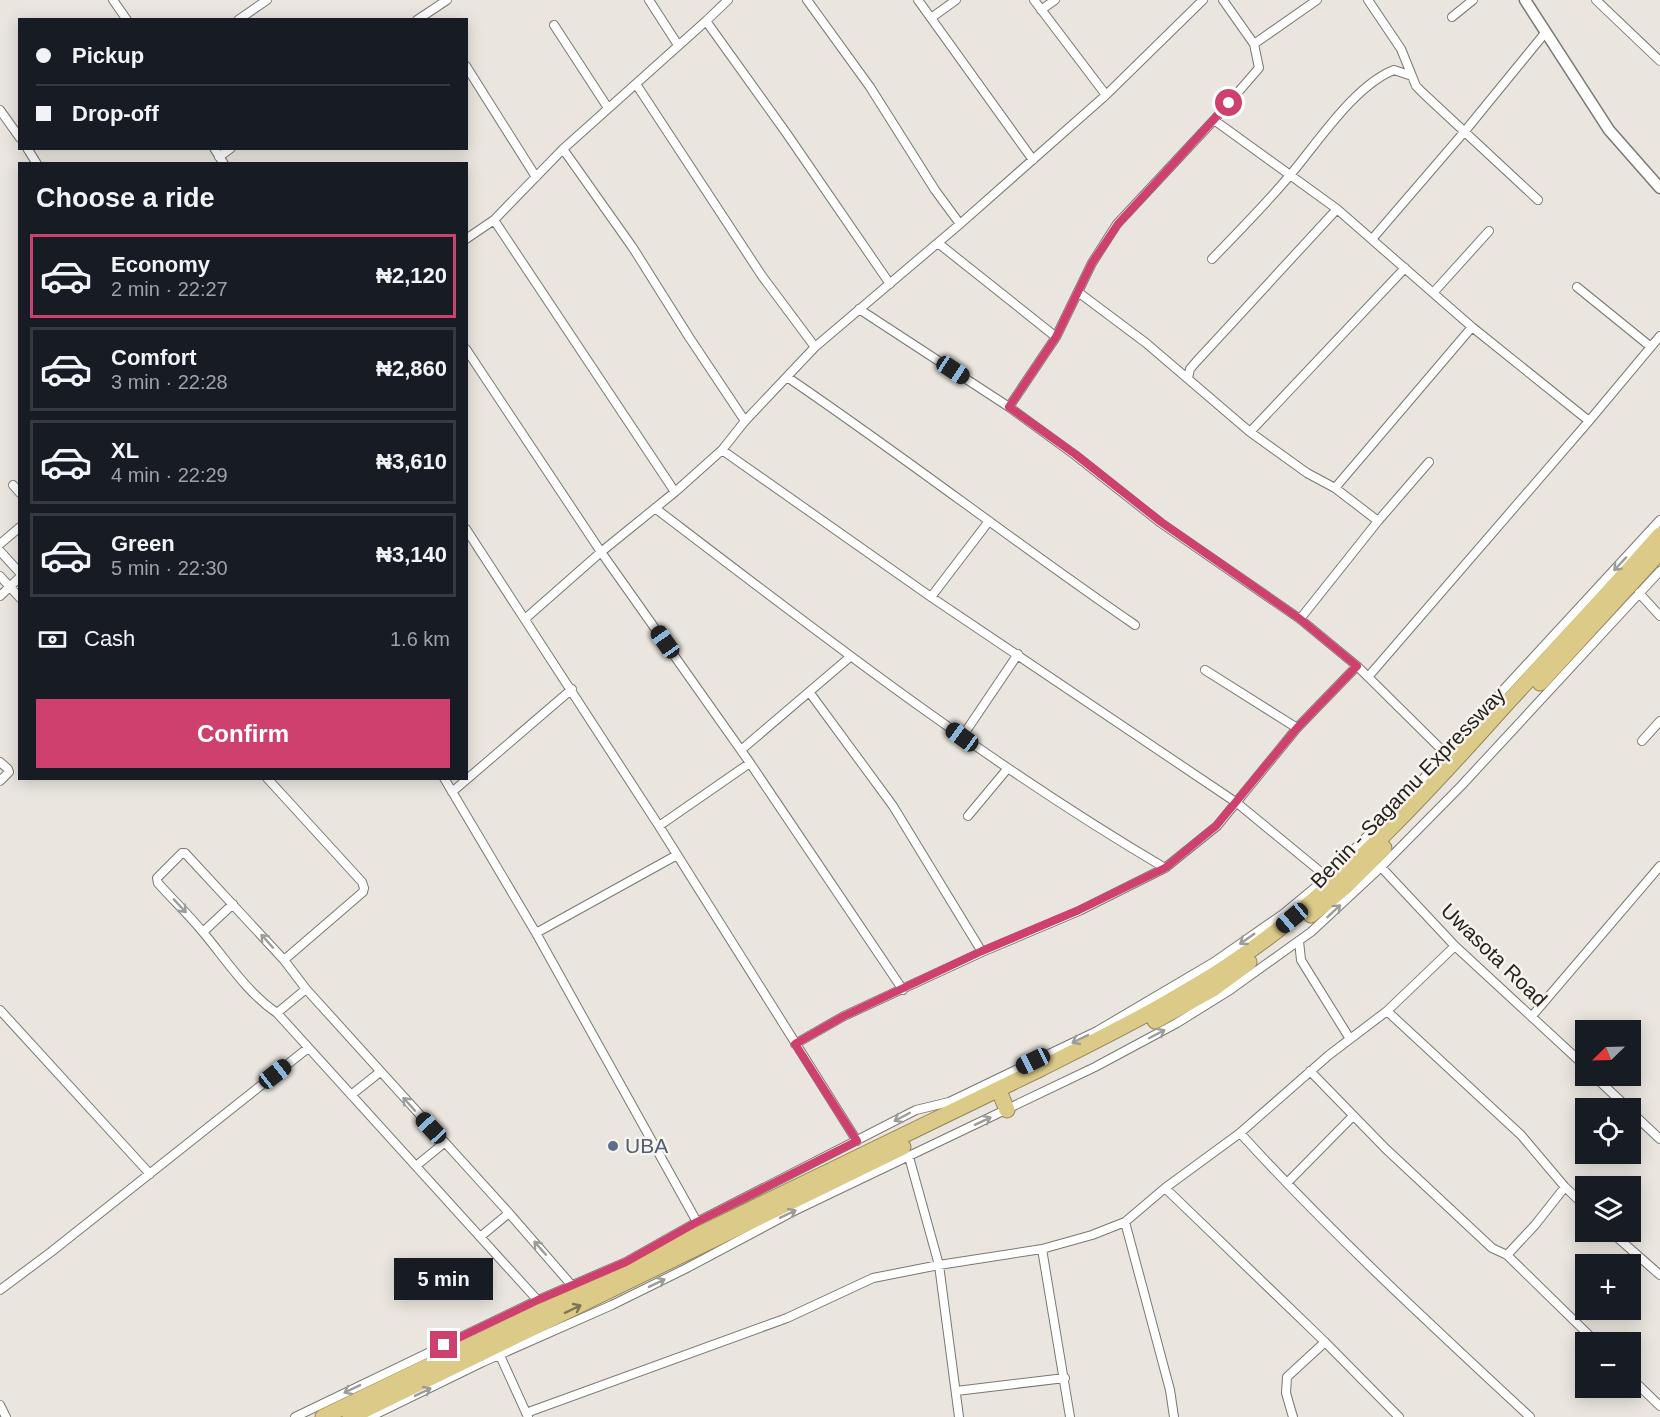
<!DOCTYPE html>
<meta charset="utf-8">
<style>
body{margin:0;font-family:Arial,sans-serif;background:#242831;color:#f1f3f6;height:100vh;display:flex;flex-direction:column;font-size:22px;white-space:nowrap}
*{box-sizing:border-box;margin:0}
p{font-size:20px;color:#9ea1a6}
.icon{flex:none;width:33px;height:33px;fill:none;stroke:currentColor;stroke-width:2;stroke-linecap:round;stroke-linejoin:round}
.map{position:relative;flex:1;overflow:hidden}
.panel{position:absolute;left:18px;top:162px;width:450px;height:618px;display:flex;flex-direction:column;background:#171b24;border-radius:0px;box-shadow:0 3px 15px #0003}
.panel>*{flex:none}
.top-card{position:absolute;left:18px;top:18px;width:450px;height:132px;border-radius:0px;box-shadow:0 3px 15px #0003;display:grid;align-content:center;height:132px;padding:0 18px;background:#171b24}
.needle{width:39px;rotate:247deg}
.controls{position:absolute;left:1575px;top:1020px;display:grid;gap:12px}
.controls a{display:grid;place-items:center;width:66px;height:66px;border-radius:0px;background:#171b24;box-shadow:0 3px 15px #0003;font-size:30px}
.end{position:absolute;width:27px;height:27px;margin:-14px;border:8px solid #ce416f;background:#fff;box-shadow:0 0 0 3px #fff}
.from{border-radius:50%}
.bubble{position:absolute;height:42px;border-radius:0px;background:#171b24;box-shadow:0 3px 15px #0003;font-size:20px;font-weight:600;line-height:42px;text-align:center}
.car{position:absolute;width:18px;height:36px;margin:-18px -9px;border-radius:8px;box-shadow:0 0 4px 2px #0007;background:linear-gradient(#222 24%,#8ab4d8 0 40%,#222 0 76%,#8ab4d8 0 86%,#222 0)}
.top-card b{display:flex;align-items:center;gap:21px;height:57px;font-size:22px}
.top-card b+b{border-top:2px solid #363941}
.top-card i{width:15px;height:15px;background:#f1f3f6}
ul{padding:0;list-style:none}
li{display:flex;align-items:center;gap:18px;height:84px;margin:0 12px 9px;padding:0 6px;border:3px solid #363941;border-radius:0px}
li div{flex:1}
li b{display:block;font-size:22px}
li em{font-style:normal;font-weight:600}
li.active{border-color:#ce416f}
li>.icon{width:54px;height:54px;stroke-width:1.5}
h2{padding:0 18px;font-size:27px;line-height:72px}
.pay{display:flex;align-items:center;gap:15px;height:66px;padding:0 18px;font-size:22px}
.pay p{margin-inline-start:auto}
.primary-button{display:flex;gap:12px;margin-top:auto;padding:12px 18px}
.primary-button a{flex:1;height:69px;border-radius:0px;background:#ce416f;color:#fff;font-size:24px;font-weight:600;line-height:69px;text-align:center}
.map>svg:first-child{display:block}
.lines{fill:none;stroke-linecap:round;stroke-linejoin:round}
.minor-casing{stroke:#7b7771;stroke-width:10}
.tertiary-casing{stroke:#7b7771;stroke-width:13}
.trunk-casing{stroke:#968751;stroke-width:17}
.minor{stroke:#fff;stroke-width:8}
.tertiary{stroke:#fff;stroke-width:10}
.trunk{stroke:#dcca88;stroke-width:15}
.oneway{stroke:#9c9c9b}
.oneway2{stroke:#807654}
.route{stroke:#ce416f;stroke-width:8}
.service-dot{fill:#5c6f8a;stroke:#f8f3ed;stroke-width:2}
.labels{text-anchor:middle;stroke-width:5;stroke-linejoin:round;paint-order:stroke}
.street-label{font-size:21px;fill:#242220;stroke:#f8f3ed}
.service-label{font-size:21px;fill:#4e5e75;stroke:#f8f3ed;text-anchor:start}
</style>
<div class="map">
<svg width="1660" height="1417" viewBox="0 0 1660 1417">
<rect width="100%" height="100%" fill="#eae6df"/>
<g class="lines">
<defs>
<path id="minor" d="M113 0 127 20
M649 0 678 45
M807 0 870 87 935 190 960 224
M918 0 1033 160
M1034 0 1106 95
M1368 0 1401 49 1412 76
M1596 0 1660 61
M1041 10 1055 0
M1452 17 1473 0
M931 18 956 0
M238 20 267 0
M417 20 447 0
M706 21 787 134 890 284
M554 25 608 108
M1254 44 1317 0
M466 66 536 177
M636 84 762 276 815 347
M0 110 20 138
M1214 120 1337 209 1472 327 1589 421
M27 148 37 164
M214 148 224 164
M563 149 633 248 689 337 745 421
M219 157 231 148
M494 220 675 492
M1373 238 1465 131 1545 33
M466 239 494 220 563 149 706 21 728 0
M938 243 1056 337
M1212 259C1239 231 1266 204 1291 174 1318 142 1355 85 1394 70L1412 76 1416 86 1424 94 1538 200
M1577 287 1651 347
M1078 292 1146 343 1250 432 1307 473 1335 488 1378 521
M1433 293 1489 231
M859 309 1009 407 1075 455 1161 523 1300 619 1357 666 1445 753
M466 349 601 552 750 763 903 990
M787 377C905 457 1018 545 1135 625
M1188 378 1190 369 1196 362 1337 209
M1009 407 1056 337 1092 263 1117 224 1214 120 1259 68 1254 44 1223 0
M1250 432 1405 268
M722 450 931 597 1237 803 1327 877
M13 485 20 493
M1335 488 1472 327
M655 508C820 634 985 762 1165 868
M466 529 659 826 857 1141
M0 544 20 527
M0 551 20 573
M0 576 20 598
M1639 593 1660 616
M0 596 20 577
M931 597 989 521
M526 618 601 552 675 492 722 450 745 421 815 347 960 224 1106 95 1203 0
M1300 619 1378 521 1429 462
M1205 670 1297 728
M1368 677 1589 421 1660 336
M810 693 893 806 982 952
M962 737 1018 654
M1642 741 1660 721
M741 750 850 657
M0 762 8 769 9 772 0 781
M267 778 362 882 364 888 363 892 284 960
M444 778 536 933 697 1222
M452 792 572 689
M968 816 1008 768
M659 826 750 763
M1381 867 1455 946 1586 1067
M203 932 233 904
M536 933 677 855
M1299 941 1301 960 1350 1039
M0 1010 150 1174
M1387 1011 1521 1135 1565 1187 1586 1207
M277 1013 306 989
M1532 1016 1660 866
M795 1044 844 1016 982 952 1079 911 1165 868 1217 826 1297 728 1357 666
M1310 1071 1386 1149 1492 1248 1507 1255 1596 1342
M1594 1076 1628 1108
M351 1095 380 1072
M1630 1111 1660 1139
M1240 1133C1331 1233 1431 1325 1530 1417
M909 1157 939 1265 959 1417
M416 1166 444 1143
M1287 1183 1353 1116
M1165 1188 1325 1342 1399 1417
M1125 1222 1170 1390 1174 1417
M1611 1232 1660 1275
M480 1237 509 1213
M1042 1249 1070 1417
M1507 1255 1535 1225 1565 1187
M0 1290 51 1252 308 1048
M541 1304 277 1013C246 992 225 958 202 931 188 914 172 899 158 883L157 878 182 853H185L284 960 306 989 509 1213 574 1288
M497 1349 528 1417
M1630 1377 1660 1406
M956 1391 1065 1378
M0 1405 6 1417
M526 1413 787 1318 873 1278 939 1265 1042 1249 1092 1235 1125 1222 1165 1188 1240 1133 1329 1055 1387 1011 1455 946
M295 1417 538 1300 626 1262 697 1222 916 1110 949 1102 1097 1031 1214 962 1283 914 1324 880 1423 779 1445 753 1660 520
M370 1417 483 1362 612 1305 685 1269 794 1211 1095 1067 1177 1023 1230 990 1311 932 1381 867 1461 786 1660 571
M1293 1417 1286 1393 1287 1377 1325 1342"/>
<path id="tertiary" d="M1525 0 1609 130 1660 188"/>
<path id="trunk" d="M1540 683 1660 552
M1311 915 1346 886 1384 848
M1155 1021 1213 989 1249 962
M1002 1098 1007 1110
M323 1417 1040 1069C1121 1028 1204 988 1275 932 1357 868 1429 790 1498 713 1552 654 1607 595 1660 535
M350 1417 903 1147"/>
</defs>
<!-- minor casing -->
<use href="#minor" class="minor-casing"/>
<!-- tertiary casing -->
<use href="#tertiary" class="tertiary-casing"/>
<!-- trunk casing -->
<use href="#trunk" class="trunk-casing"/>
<!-- minor -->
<use href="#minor" class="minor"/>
<!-- tertiary -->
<use href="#tertiary" class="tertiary"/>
<!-- trunk -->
<use href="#trunk" class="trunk"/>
</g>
<!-- one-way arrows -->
<defs><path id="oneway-shaft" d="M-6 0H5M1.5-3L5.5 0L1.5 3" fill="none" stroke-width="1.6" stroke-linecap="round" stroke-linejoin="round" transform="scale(1.5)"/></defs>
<g class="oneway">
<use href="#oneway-shaft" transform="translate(1620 564) rotate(133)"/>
<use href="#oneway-shaft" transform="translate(180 906) rotate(47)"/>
<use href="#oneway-shaft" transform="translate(1334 911) rotate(-43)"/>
<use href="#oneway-shaft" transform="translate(1247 939) rotate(145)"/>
<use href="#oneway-shaft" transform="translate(267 941) rotate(-132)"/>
<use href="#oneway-shaft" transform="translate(1157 1034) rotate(-28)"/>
<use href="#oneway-shaft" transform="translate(1080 1039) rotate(154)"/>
<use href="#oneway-shaft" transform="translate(409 1104) rotate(-132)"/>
<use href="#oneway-shaft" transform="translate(902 1117) rotate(152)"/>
<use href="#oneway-shaft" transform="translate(983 1121) rotate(-25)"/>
<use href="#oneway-shaft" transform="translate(788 1214) rotate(-26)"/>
<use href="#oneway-shaft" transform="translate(540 1248) rotate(-131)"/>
<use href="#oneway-shaft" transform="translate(657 1283) rotate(-26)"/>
<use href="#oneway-shaft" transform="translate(352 1389) rotate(154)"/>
<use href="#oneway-shaft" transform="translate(423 1392) rotate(-26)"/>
</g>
<use class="oneway2" href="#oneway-shaft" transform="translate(573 1309) rotate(-26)"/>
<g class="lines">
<!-- route -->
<path class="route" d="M444 1345 538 1300 626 1262 697 1222 857 1141 795 1044 844 1016 982 951 1079 910 1165 868 1216 826 1297 728 1357 666 1300 619 1161 522 1075 454 1009 407 1056 337 1092 263 1118 224 1229 103"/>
</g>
<!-- markers -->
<circle class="service-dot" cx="613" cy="1146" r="6"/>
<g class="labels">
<!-- street labels -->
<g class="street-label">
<text transform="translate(1408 788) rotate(-46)" y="7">Benin - Sagamu Expressway</text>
<text transform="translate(1494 955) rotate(44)" y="7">Uwasota Road</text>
</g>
<!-- service labels -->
<g class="service-label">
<text x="625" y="1153">UBA</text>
</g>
</g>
</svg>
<div class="controls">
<a><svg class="needle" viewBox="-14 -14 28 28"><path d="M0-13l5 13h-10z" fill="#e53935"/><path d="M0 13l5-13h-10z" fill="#9ea1a6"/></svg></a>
<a><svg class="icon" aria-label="locate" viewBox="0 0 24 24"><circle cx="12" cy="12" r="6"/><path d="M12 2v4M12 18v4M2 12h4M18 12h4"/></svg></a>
<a><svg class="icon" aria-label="layers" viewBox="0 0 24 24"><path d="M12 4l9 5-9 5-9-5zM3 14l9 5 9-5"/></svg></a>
<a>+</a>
<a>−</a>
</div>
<i class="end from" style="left:1229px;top:103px"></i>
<i class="end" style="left:444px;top:1345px"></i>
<div class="bubble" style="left:394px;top:1258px;width:99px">5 min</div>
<i class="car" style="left:953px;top:370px;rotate:123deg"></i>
<i class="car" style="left:665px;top:642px;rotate:325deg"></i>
<i class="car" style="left:962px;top:737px;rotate:306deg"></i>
<i class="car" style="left:1292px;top:918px;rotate:230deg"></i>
<i class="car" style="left:1033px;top:1061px;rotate:244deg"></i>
<i class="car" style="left:275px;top:1074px;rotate:52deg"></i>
<i class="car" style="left:431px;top:1128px;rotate:317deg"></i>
<div class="top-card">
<b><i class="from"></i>Pickup</b>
<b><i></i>Drop-off</b>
</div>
<section class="panel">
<h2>Choose a ride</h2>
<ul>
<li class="active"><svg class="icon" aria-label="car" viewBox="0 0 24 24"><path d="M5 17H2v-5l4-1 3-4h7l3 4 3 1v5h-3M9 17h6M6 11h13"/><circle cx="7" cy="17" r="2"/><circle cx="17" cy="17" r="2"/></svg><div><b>Economy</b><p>2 min · 22:27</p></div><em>₦2,120</em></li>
<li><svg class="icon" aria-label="car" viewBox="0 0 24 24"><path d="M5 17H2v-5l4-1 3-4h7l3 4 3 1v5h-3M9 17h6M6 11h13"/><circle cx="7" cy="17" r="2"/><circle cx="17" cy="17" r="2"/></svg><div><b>Comfort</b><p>3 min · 22:28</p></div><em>₦2,860</em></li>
<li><svg class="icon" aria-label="car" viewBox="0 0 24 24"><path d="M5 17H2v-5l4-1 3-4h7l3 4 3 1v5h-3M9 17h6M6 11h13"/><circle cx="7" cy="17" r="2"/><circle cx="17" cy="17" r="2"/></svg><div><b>XL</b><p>4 min · 22:29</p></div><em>₦3,610</em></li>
<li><svg class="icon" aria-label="car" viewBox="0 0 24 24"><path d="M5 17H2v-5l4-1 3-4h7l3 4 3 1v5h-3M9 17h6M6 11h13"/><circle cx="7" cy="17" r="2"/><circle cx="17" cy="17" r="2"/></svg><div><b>Green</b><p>5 min · 22:30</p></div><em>₦3,140</em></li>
</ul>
<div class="pay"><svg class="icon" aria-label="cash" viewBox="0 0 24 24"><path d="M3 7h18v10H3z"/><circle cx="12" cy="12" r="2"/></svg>Cash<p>1.6 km</p></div>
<div class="primary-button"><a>Confirm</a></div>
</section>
</div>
